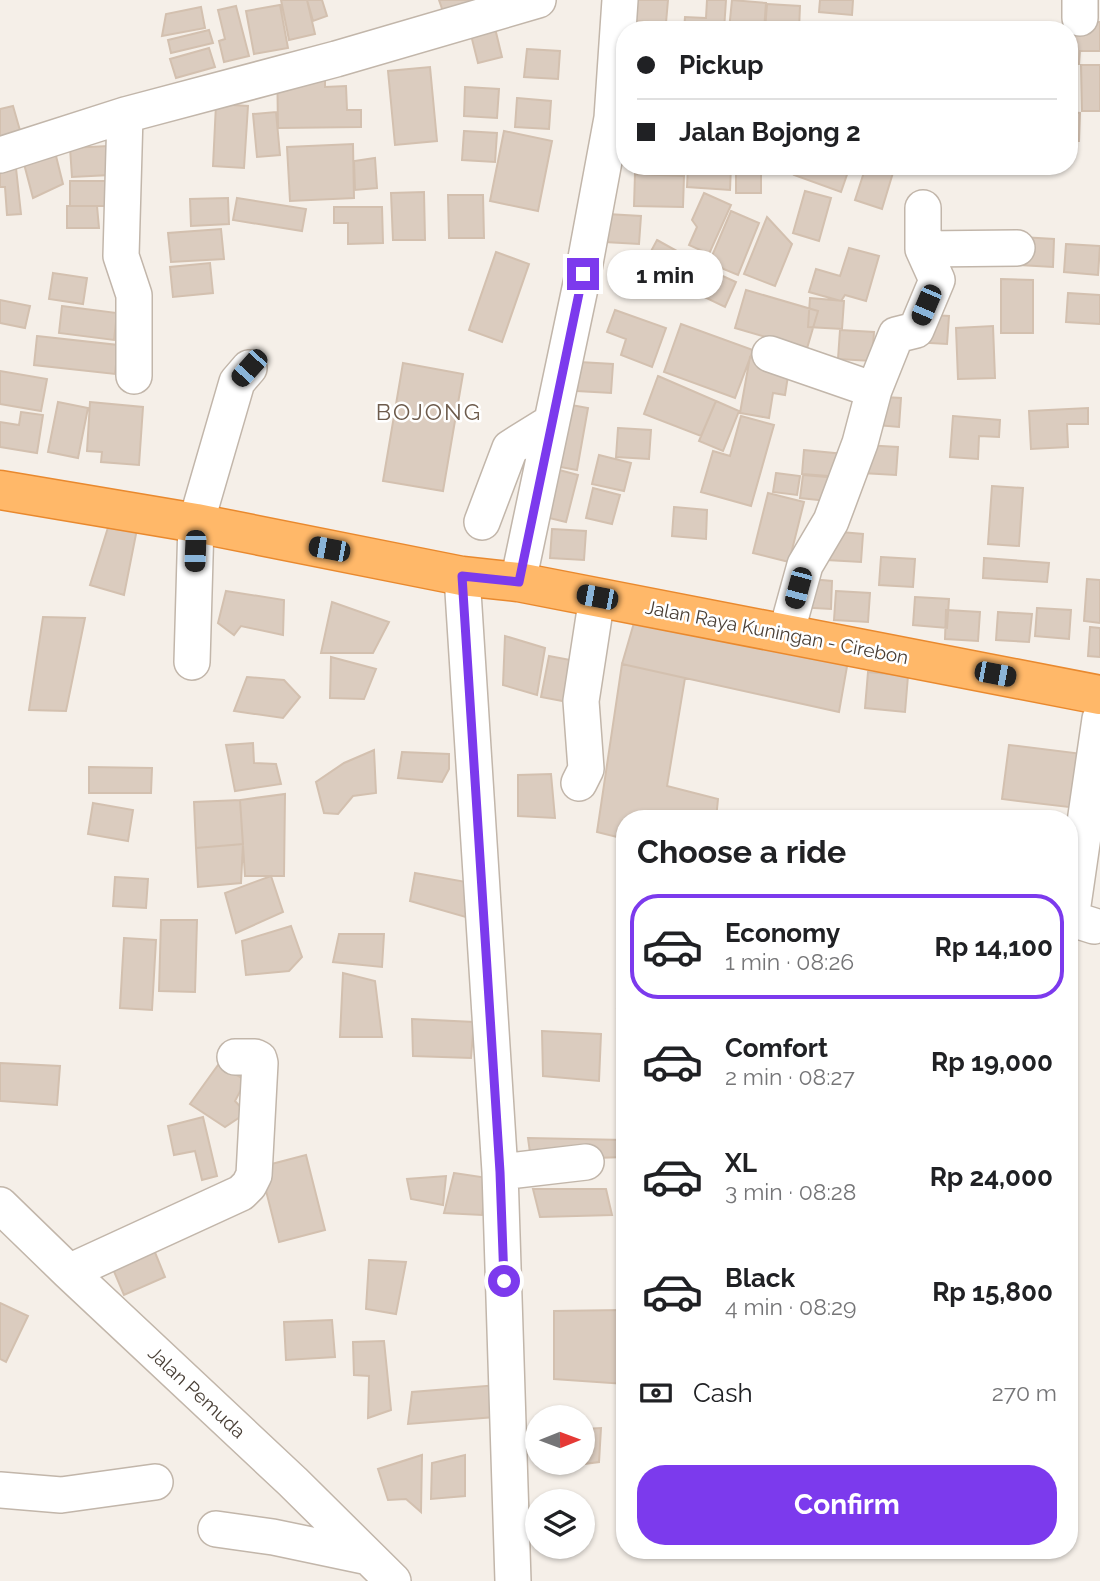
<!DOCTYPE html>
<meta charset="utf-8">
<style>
body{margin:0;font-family:Raleway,sans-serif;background:#f2f2f2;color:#202124;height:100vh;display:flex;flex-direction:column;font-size:26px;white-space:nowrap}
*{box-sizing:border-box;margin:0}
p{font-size:23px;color:#757577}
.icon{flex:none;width:38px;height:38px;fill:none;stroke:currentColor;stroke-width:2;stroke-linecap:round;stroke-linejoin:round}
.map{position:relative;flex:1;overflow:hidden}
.details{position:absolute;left:616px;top:810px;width:462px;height:749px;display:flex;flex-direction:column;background:#fff;border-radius:28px;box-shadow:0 2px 5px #0004}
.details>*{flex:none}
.hud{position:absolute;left:616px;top:21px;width:462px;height:154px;border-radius:28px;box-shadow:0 2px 5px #0004;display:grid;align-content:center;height:154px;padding:0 21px;background:#fff}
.needle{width:46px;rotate:89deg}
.buttons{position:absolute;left:525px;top:1405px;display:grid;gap:14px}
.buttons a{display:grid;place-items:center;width:70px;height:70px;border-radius:50%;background:#fff;box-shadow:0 2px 5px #0004;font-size:35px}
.end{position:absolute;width:32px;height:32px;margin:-16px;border:9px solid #7c3aed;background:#fff;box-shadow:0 0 0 4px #fff}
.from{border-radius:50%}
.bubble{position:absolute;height:49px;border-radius:24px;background:#fff;box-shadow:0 2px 5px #0004;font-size:23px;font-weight:700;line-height:49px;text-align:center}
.car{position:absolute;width:21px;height:42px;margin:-21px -10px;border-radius:9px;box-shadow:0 0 5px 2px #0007;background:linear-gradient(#222 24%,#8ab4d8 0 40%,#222 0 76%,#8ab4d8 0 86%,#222 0)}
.hud b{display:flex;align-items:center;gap:24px;height:66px;font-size:26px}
.hud b+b{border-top:2px solid #e0e0e0}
.hud i{width:18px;height:18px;background:#202124}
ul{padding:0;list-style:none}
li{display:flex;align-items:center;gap:21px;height:105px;margin:0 14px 10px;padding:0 7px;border:4px solid transparent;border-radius:28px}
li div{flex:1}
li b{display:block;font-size:26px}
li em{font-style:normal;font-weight:700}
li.selected{border-color:#7c3aed}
li>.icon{width:63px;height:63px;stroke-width:1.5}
h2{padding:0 21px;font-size:32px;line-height:84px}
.pay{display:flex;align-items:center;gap:18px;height:77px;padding:0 21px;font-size:26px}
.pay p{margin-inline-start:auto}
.primary-button{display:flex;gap:14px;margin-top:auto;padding:14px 21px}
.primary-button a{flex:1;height:80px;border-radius:28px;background:#7c3aed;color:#fff;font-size:28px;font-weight:700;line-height:80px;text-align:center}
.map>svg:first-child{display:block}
.building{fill:#dbccbf;stroke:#d3c0af;stroke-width:2}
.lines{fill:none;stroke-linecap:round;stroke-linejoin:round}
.minor-casing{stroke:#c2b6aa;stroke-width:38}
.highway-casing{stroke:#e9892e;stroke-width:41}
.minor{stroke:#fff;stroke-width:35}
.highway{stroke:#ffb869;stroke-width:38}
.route{stroke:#7c3aed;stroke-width:9}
.labels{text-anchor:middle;stroke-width:5;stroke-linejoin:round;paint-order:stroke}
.street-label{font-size:19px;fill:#493f36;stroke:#fff}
.quarter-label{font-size:23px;letter-spacing:2px;fill:#6d5b4c;stroke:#fff}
</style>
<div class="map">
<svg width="1100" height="1581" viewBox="0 0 1100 1581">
<rect width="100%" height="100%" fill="#f5efe8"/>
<!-- building -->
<path class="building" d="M281 0H307L315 34 289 40Z
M307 0H322L327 16 313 21Z
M439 0H486L447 23Z
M634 0H668L666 23 633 21Z
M707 0H726L724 30H684L685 17 706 18Z
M732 0 766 3 764 30H729Z
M820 0H853L852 15 819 12Z
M767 4 800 6 799 30H765Z
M280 5 288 48 254 54 246 11Z
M236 6 249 56 224 62 219 41 225 39 218 10Z
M201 7 205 28 162 36 166 14Z
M1063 21 1100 22V51H1080L1079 64H1069V30H1063Z
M494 24 502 57 478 63 470 31Z
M209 30 213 43 171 53 168 40Z
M209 48 215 67 176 78 170 59Z
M527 49 560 51 558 79 524 77Z
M325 56V87L346 86 347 110H361V127L278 128 277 57Z
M1081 65H1100V111H1082Z
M430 67 437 141 395 145 388 71Z
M465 87 499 89 497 118 464 116Z
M517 98 551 101 549 129 515 127Z
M216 104 248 106 244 168 213 166Z
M13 106 23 141 0 147V109Z
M276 112 280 155 257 157 253 114Z
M1069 112 1080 113 1079 141H1069Z
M464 131 497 133 495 162 462 160Z
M504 131 552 141 538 211 490 201Z
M353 144 354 198 290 201 287 147Z
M108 146 110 175 72 177 70 148Z
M54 148 63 184 33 198 23 160Z
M375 158 377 188 355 190 354 161Z
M640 166H685L684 176 640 170Z
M688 166H731L730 190 687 187Z
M736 166H761V193H736Z
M798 166H850L841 192 794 175Z
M866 166H895L882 209 855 200Z
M16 168 21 214 7 215 5 187H0V170Z
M635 174 684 176 683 207 634 206Z
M70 181H111V206H70Z
M805 191 831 198 819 241 793 233Z
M424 192 425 240H393L391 193Z
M704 193 731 205 709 254 689 245 697 227 692 220Z
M448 195H483L484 238H449Z
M228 198 229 224 191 226 190 199Z
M237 198 306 209 302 231 233 220Z
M67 206H97L99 228H67Z
M334 207H382L383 243 348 244V223H334Z
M731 211 759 223 738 275 709 263Z
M607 214 641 216 639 244 605 242Z
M767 217 792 244 775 286 744 274Z
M221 229 224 259 171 262 168 233Z
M1021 237 1054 239 1053 267 1019 265Z
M657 240 695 261 678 291 641 270Z
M1066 244 1100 246 1098 275 1064 272Z
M849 248 879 256 866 301 845 295 841 301 809 292 816 269 840 276Z
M496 252 529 264 502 342 469 330Z
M210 263 213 293 173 297 170 267Z
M705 268 736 282 725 307 694 292Z
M53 273 87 278 83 304 49 299Z
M1001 279 1033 280V333H1001Z
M746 290 818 311 803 362 783 342 735 328Z
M1068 293 1100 295V324L1066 322Z
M810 298 844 301 842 329 808 327Z
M0 300 30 306 25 328 0 323Z
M62 306 117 313 114 340 59 333Z
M615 310 666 328 652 367 621 355 626 339 607 332Z
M915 314 949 316 947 344 913 342Z
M681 324 753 350 735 398 664 372Z
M993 326 995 378 958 379 956 328Z
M840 330 874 332 872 361 838 359Z
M37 336 118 345 115 374 34 365Z
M750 357 790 363 785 395 773 393 769 418 740 413Z
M579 362 613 364 611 393 577 391Z
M403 363 463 374 443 491 383 481Z
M0 371 47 379 41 411 0 404Z
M658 376 716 401 701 436 644 414Z
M867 396 901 398 899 427 865 424Z
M716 401 739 411 723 451 699 441Z
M58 402 88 408 78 458 48 452Z
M90 402 143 407 139 465 101 462 102 452 87 451Z
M566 404 588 408 577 470 555 466Z
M1088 408V424H1067L1068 447 1031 449 1029 411Z
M21 412 43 415 37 453 0 447V422L19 425Z
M741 416 774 425 751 506 701 492 713 451 730 456Z
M953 416 1000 420 999 437 979 436 978 459 950 457Z
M618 428 651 430 649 459 616 457Z
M864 445 898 447 896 475 862 473Z
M804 450 844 454 842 477 802 474Z
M599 455 631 463 624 491 592 484Z
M548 467 578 475 566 522 537 515Z
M776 473 800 476 797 495 773 492Z
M803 475 839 478 837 502 800 498Z
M992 486 1023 488 1019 546 988 544Z
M593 488 620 495 612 524 586 518Z
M768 493 804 502 789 562 753 553Z
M674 507 707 510 706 539 672 536Z
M110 521 138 524 124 595 90 585Z
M552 529 586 531 584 560 550 558Z
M829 531 863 534 861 562 827 560Z
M881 557 915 559 913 587 879 585Z
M984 558 1049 563 1047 582 983 578Z
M799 578 832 581 831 609 797 607Z
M1087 579 1100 580V623L1084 621Z
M226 591 284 600 283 635 241 626 234 635 218 623Z
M836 591 870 593 868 622 834 620Z
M915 597 949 599 947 628 913 625Z
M332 602 389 622 373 653H321Z
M1037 608 1071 610 1069 639 1035 636Z
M946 610 980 612 978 641 945 639Z
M998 612 1032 614 1029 642 996 640Z
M636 616 849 655 839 712 622 664Z
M43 617 85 618 66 711 29 710Z
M1090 627 1100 628V657L1088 656Z
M505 636 545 648 537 695 503 685Z
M549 656 581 662 573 703 541 697Z
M331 657 376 669 364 699 330 698Z
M622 664 685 678 667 786 718 799 716 819H625V839L597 832Z
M868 672 908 676 905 712 865 708Z
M247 677 284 680 300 697 283 718 234 711Z
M253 743 254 763 276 764 281 784 235 791 226 745Z
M1009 745 1083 754 1077 808 1002 799Z
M374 750 376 793 353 796 338 814 324 813 316 782 344 763Z
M402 752 449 754V769L442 782 398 778Z
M89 767 152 768 151 793H89Z
M551 774 555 818 518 816V775Z
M285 794 284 876H245L240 800Z
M240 800 243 844 196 848 194 802Z
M93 803 133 810 128 841 88 834Z
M243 844 241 883 198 887 196 848Z
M415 873 472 883 476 920 410 901Z
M271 876 283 912 236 933 225 893Z
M115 877 148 879 146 908 113 906Z
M161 920H197L195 992 159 991Z
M291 926 302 957 289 971 246 975 242 941Z
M339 934H384L382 967 333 962Z
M124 938 156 940 152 1010 120 1008Z
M623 969H625V1010L617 1008Z
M343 973 375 981 382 1037H340Z
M412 1019 474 1022 471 1058 413 1056Z
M542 1031 601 1034 599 1081 543 1076Z
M0 1063 60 1066 57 1105 0 1101Z
M218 1065 246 1080 235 1101 246 1113 225 1127 190 1104Z
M203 1117 217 1176 202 1180 195 1151 174 1155 168 1126Z
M528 1138 625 1140V1157L531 1160Z
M306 1155 325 1230 279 1242 260 1167Z
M454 1173 488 1178 482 1215 444 1213Z
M446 1176 443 1205 411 1199 407 1179Z
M533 1189H606L612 1215 540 1217Z
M152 1245 165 1277 124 1295 110 1262Z
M369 1260 406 1262 396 1314 366 1309Z
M0 1303 28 1316 6 1362 0 1359Z
M622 1310 625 1384 554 1379V1311Z
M332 1320 335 1357 286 1360 284 1322Z
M384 1341 391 1410 368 1418 369 1376 354 1375 353 1342Z
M498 1385 495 1417 408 1424 412 1392Z
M601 1428 599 1462 553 1468V1463H583V1429Z
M422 1455 421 1512 406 1499 388 1500 378 1469Z
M465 1455V1496L431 1499 432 1463Z"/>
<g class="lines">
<defs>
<path id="minor" d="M1080 18V0
M125 115 121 256 134 295V376
M0 155 125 115 336 59 538 0
M923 249 1017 248
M770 354 874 390
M482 522 510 448 550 423
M462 576 500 1172 513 1581
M518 582 583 274 612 118 620 0
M786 634 805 565 831 521 860 443 874 390 896 335 916 330 937 280 923 249V208
M192 662 196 523 237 382 249 368
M579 783 586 769 581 701 597 597
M1094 926 1075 920 1072 912 1100 719
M500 1172 586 1162
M0 1205 69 1272 293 1482 393 1581
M69 1272 241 1193 249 1185 254 1175 260 1063 259 1059 255 1057H235
M0 1490 61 1495 155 1482
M216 1529 273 1537 368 1557"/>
<path id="highway" d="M0 490 196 523 462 576 518 582 1100 695"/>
</defs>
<!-- minor casing -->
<use href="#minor" class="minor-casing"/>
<!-- highway casing -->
<use href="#highway" class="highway-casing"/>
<!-- minor -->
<use href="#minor" class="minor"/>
<!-- highway -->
<use href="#highway" class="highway"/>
</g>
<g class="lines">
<!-- route -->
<path class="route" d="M504 1281 500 1172 462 576 519 582 583 274"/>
</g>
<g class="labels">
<!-- street labels -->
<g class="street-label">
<text transform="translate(777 632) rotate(11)" y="7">Jalan Raya Kuningan - Cirebon</text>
<text transform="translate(197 1392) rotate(43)" y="7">Jalan Pemuda</text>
</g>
<!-- quarter labels -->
<g class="quarter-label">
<text x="429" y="420">BOJONG</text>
</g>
</g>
</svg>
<div class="buttons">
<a><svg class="needle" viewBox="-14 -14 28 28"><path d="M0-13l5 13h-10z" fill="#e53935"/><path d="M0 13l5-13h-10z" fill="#757577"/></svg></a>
<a><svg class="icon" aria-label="layers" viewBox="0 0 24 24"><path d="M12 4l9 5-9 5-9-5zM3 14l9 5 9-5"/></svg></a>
</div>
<i class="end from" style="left:504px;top:1281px"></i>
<i class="end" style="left:583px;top:274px"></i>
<div class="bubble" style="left:607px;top:250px;width:116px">1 min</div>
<i class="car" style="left:926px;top:305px;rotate:203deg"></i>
<i class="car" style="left:249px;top:368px;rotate:222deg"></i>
<i class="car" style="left:329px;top:549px;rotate:281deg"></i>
<i class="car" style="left:195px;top:551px;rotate:182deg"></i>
<i class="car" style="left:798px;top:588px;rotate:195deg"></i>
<i class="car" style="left:597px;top:597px;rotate:281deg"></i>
<i class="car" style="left:995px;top:674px;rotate:101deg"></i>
<div class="hud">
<b><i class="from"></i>Pickup</b>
<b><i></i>Jalan Bojong 2</b>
</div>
<section class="details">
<h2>Choose a ride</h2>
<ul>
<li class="selected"><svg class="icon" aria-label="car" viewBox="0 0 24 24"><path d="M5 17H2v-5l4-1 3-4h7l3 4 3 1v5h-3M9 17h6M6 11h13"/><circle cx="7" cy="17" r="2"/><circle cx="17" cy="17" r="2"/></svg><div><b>Economy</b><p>1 min · 08:26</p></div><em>Rp 14,100</em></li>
<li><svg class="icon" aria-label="car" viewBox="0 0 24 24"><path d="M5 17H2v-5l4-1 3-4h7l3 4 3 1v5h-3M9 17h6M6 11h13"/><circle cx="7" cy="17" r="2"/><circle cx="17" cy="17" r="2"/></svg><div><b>Comfort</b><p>2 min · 08:27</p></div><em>Rp 19,000</em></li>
<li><svg class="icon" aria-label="car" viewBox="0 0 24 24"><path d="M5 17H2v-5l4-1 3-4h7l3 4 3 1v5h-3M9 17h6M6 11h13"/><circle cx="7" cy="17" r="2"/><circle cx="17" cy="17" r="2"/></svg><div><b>XL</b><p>3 min · 08:28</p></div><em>Rp 24,000</em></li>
<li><svg class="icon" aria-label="car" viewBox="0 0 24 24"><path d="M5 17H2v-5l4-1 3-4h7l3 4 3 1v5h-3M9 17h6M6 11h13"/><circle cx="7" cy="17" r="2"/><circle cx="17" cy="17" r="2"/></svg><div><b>Black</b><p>4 min · 08:29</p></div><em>Rp 15,800</em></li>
</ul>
<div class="pay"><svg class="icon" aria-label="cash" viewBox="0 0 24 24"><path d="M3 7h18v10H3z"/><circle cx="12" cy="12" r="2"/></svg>Cash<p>270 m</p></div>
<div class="primary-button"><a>Confirm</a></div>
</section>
</div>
